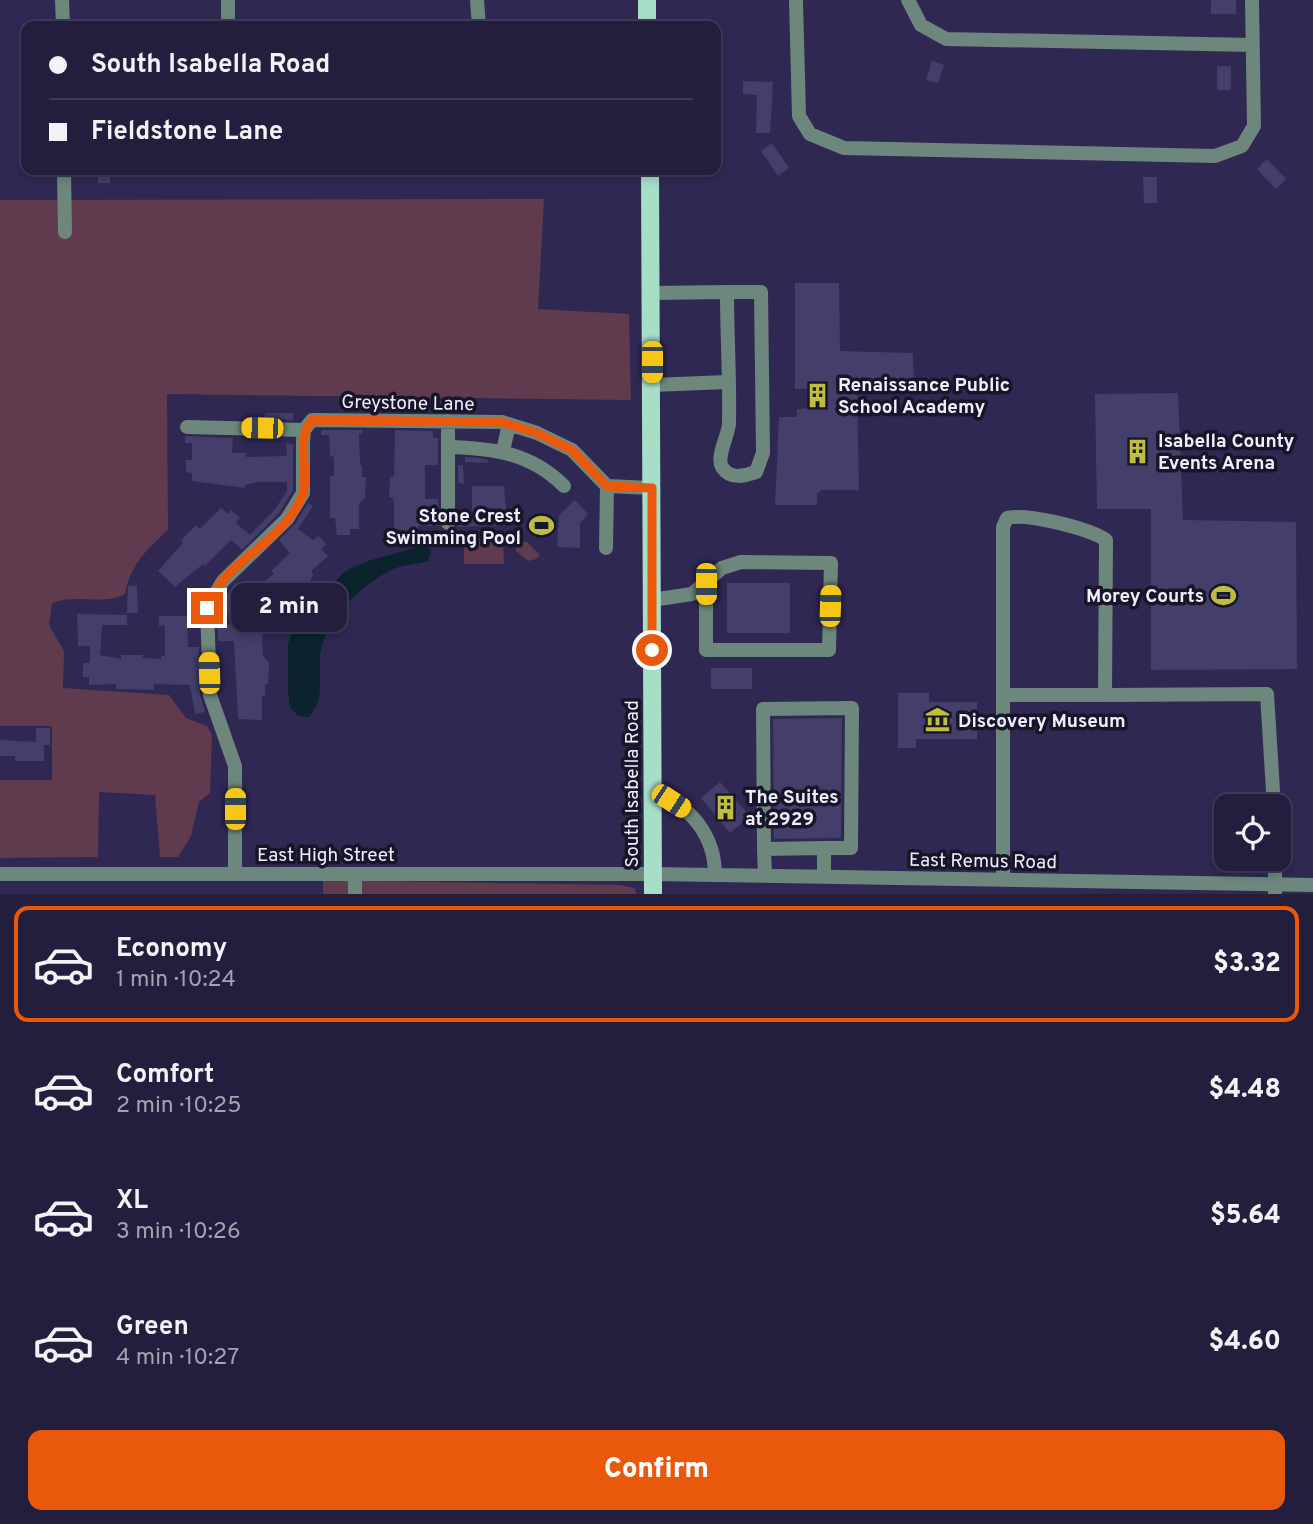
<!DOCTYPE html>
<meta charset="utf-8">
<style>
body{margin:0;font-family:Overpass,sans-serif;background:#2f2b49;color:#f1f3f6;height:100vh;display:flex;flex-direction:column;font-size:26px;white-space:nowrap}
*{box-sizing:border-box;margin:0}
p{font-size:23px;color:#a3a2b0}
.icon{flex:none;width:38px;height:38px;fill:none;stroke:currentColor;stroke-width:2;stroke-linecap:round;stroke-linejoin:round}
.map{position:relative;height:894px;overflow:hidden}
.drawer{display:flex;flex-direction:column;background:#231e3e;flex:1}
.drawer>*{flex:none}
.banner{position:absolute;left:21px;top:21px;width:700px;height:154px;border-radius:14px;box-shadow:0 4px 10px #0003,0 0 0 2px #403c58;display:grid;align-content:center;height:154px;padding:0 28px;background:#231e3e}
.tools{position:absolute;left:1214px;top:794px;display:grid;gap:14px}
.tools a{display:grid;place-items:center;width:77px;height:77px;border-radius:14px;background:#231e3e;box-shadow:0 4px 10px #0003,0 0 0 2px #403c58;font-size:35px}
.end{position:absolute;width:32px;height:32px;margin:-16px;border:9px solid #ea580c;background:#fff;box-shadow:0 0 0 4px #fff}
.from{border-radius:50%}
.bubble{position:absolute;height:49px;border-radius:14px;background:#231e3e;box-shadow:0 4px 10px #0003,0 0 0 2px #403c58;font-size:23px;font-weight:800;line-height:49px;text-align:center}
.car{position:absolute;width:21px;height:42px;margin:-21px -10px;border-radius:9px;box-shadow:0 0 5px 2px #0007;background:linear-gradient(#f5c518 24%,#345 0 40%,#f5c518 0 76%,#345 0 86%,#f5c518 0)}
.banner b{display:flex;align-items:center;gap:24px;height:66px;font-size:26px}
.banner b+b{border-top:2px solid #403c58}
.banner i{width:18px;height:18px;background:#f1f3f6}
ul{padding:12px 0 0;list-style:none}
li{display:flex;align-items:center;gap:21px;height:116px;margin:0 14px 10px;padding:0 14px;border:4px solid transparent;border-radius:14px}
li div{flex:1}
li b{display:block;font-size:26px}
li em{font-style:normal;font-weight:800}
li.active{border-color:#ea580c}
li>.icon{width:63px;height:63px;stroke-width:1.5}
.cta{display:flex;gap:14px;margin-top:auto;padding:14px 28px}
.cta a{flex:1;height:80px;border-radius:14px;background:#ea580c;color:#fff;font-size:28px;font-weight:800;line-height:80px;text-align:center}
.map>svg:first-child{display:block}
.green{fill:#603a4d}
.water{fill:#0a232d}
.building{fill:#443e6b}
.lines{fill:none;stroke-linecap:round;stroke-linejoin:round}
.minor{stroke:#6d877c;stroke-width:14}
.major{stroke:#a7dec8;stroke-width:18}
.route{stroke:#ea580c;stroke-width:9}
.labels{text-anchor:middle;stroke-width:7;stroke-linejoin:round;paint-order:stroke}
.poi-label{font-size:19px;font-weight:bold;fill:#efeeff;stroke:#181528;text-anchor:start}
.street-label{font-size:19px;fill:#efeeff;stroke:#181528}
</style>
<div class="map">
<svg width="1313" height="894" viewBox="0 0 1313 894">
<rect width="100%" height="100%" fill="#2f2853"/>
<!-- green -->
<path class="green" d="M544 199 538 309 629 314 631 400 167 394 168 530C147 549 130 565 125 594 103 606 76 593 52 603L49 625 64 651 63 688 169 695 186 718 207 726 212 735 210 793 199 802 191 836 178 857H160L155 795 99 792 98 857 0 858V780H52V726H0V200Z
M464 538H503L504 564H464Z
M527 542 540 555 536 559 528 561 516 551V543Z
M323 880 620 885 634 888 637 894H323Z"/>
<!-- water -->
<path class="water" d="M536 516H545L546 536H536Z
M425 545 431 550 428 561C416 565 403 564 391 570 361 585 324 621 320 655 318 680 326 696 309 717L298 716 290 707 288 690V644L294 627 345 571 368 561Z"/>
<!-- building -->
<path class="building" d="M1211 0H1236V14H1211Z
M932 61 944 65 938 83 926 80Z
M1217 66H1231V90H1217Z
M743 81 773 82 770 133H756L757 95 743 94Z
M772 143 789 168 778 176 761 151Z
M1267 159 1286 179 1276 189 1257 169Z
M98 170H110V183H98Z
M1143 177H1157V203H1144Z
M795 283H839L840 351 913 353 914 389H857L859 490H821L817 494V505H775L779 417H797V409L814 408V388L795 389Z
M1178 393 1183 520 1296 522 1297 669 1151 670V509H1097L1095 394Z
M265 413H293V420L264 419Z
M321 430H363L362 434H359L360 465H362V477H366L365 498 359 504V529H350V535H337L335 518H330V476H334V457L330 456 329 435H321Z
M395 430 433 431V438H438V465H425V499H438L439 526H418L416 536H404L403 530 394 529V504L393 498 389 497 390 477 394 476Z
M185 436 233 438 232 453H246V457L287 456 286 443 293 444V490L279 513 242 550 231 540 205 566 203 564 175 587 158 571 183 543 181 540 196 525 200 529 221 508 228 514 231 510 240 518 236 523 250 535 276 508 287 491V482H257L245 485V488L192 481V473L186 472V460H192V443H185Z
M465 457 479 458 488 460 487 463 465 462Z
M458 465H463L464 484 458 483Z
M472 486H504L507 520H504V525L457 527 458 513H472Z
M575 500 588 514 580 523V548L557 547 559 515Z
M308 503 313 506 298 529 313 540 318 536 326 544 321 549 328 556 311 571 313 574 310 581 296 596 292 594 282 600 266 617 244 597 274 574 271 571 290 553 279 540 295 524Z
M235 583 238 585 224 625H258L253 631 262 632 263 656 269 663 268 684H265V696H262V720L238 719 234 641H218L217 610Z
M727 583H790V633H727Z
M137 585 138 613H127L128 586Z
M77 614 127 615V625H102L100 655 121 659V655H143V658L161 659V656H165V625L159 626V616H187L188 647H199L200 695 205 712 195 714 190 685 154 684V690L116 689V684L89 685V677H83V663H90V646H78Z
M711 668H752V689H711Z
M898 693H929V702H977V739H916V748H898Z
M842 718 841 838 774 839 773 719Z
M36 728H50V745H44V761H15V756H0V740L36 742Z
M720 782 750 816 730 833 701 798Z"/>
<g class="lines">
<!-- minor -->
<path class="minor" d="M62 0 63 26
M228 0V26
M477 0 479 26
M796 0 799 116 810 134 844 148 1215 156 1242 146 1254 126 1252 0
M908 0 921 25 946 39 1253 45
M64 170 65 232
M652 293 727 292C727 336 730 380 729 424 728 436 716 457 722 467 730 480 744 476 756 472L763 453 761 292H727
M652 385 727 382
M187 427 304 430
M448 447C493 448 531 453 564 486
M503 451 509 424
M448 523V421
M606 548 607 486
M652 600 692 594 722 568 741 562 831 563 829 650H706V584
M1004 695H1105
M652 798C692 801 715 839 715 875
M764 849 763 709 852 708 851 848H824
M235 873V766L210 695 207 608 223 581 287 519 303 493V441L304 430 312 420 502 422 537 433 572 450 607 486 651 488
M0 874H652L1313 885
M765 876 764 849 824 848V877
M1003 880V527L1007 518C1027 513 1088 528 1106 540L1105 695 1267 694 1274 807
M1275 893V859
M355 894V874"/>
<!-- major -->
<path class="major" d="M647 26V0
M650 170 653 894"/>
</g>
<g class="lines">
<!-- route -->
<path class="route" d="M207 608C212 599 217 588 223 580 247 552 291 531 303 493 310 468 294 442 312 420L502 422 537 433 572 450 607 486 652 488V650"/>
</g>
<!-- icons -->
<defs>
<symbol id="building-bare" viewBox="-9 -9 18 18"><path d="M-4-6H4V6H1V3H-1V6H-4ZM-2.5-4.3h1.7v1.8h-1.7ZM.8-4.3h1.7v1.8H.8ZM-2.5-1h1.7V.8h-1.7ZM.8-1h1.7V.8H.8Z" fill="#bfbe41" stroke="#181528" stroke-width="2.5" paint-order="stroke"/></symbol>
<symbol id="stadium-bare" viewBox="-9 -9 18 18"><path d="M0-5a6.5 5 0 1 0 0 10a6.5 5 0 1 0 0-10ZM-3.5-1.8h7v3.6h-7Z" fill="#bfbe41" stroke="#181528" stroke-width="2.5" paint-order="stroke"/></symbol>
<symbol id="museum-bare" viewBox="-9 -9 18 18"><path d="M0-6L6-3V-2H-6V-3ZM-5-1h2V3h-2ZM-1-1h2V3h-2ZM3-1h2V3H3ZM-6 4H6V6H-6Z" fill="#bfbe41" stroke="#181528" stroke-width="2.5" paint-order="stroke"/></symbol>
</defs>
<g fill-rule="evenodd">
<use href="#building-bare" x="800" y="378" width="35" height="35"/>
<use href="#building-bare" x="1120" y="434" width="35" height="35"/>
<use href="#stadium-bare" x="524" y="508" width="35" height="35"/>
<use href="#stadium-bare" x="1206" y="578" width="35" height="35"/>
<use href="#museum-bare" x="920" y="702" width="35" height="35"/>
<use href="#building-bare" x="708" y="790" width="35" height="35"/>
</g>
<g class="labels">
<!-- poi labels -->
<g class="poi-label">
<text x="838" y="391">Renaissance Public<tspan x="838" dy="22">School Academy</tspan></text>
<text x="1158" y="447">Isabella County<tspan x="1158" dy="22">Events Arena</tspan></text>
<text x="521" y="522" text-anchor="end">Stone Crest<tspan x="521" dy="22">Swimming Pool</tspan></text>
<text x="1204" y="602" text-anchor="end">Morey Courts</text>
<text x="958" y="727">Discovery Museum</text>
<text x="745" y="803">The Suites<tspan x="745" dy="22">at 2929</tspan></text>
</g>
<!-- street labels -->
<g class="street-label">
<text transform="translate(408 402) rotate(1)" y="7">Greystone Lane</text>
<text transform="translate(631 784) rotate(-90)" y="7">South Isabella Road</text>
<text x="326" y="861">East High Street</text>
<text transform="translate(983 860) rotate(1)" y="7">East Remus Road</text>
</g>
</g>
</svg>
<div class="tools">
<a><svg class="icon" aria-label="locate" viewBox="0 0 24 24"><circle cx="12" cy="12" r="6"/><path d="M12 2v4M12 18v4M2 12h4M18 12h4"/></svg></a>
</div>
<i class="end from" style="left:652px;top:650px"></i>
<i class="end" style="left:207px;top:608px"></i>
<div class="bubble" style="left:231px;top:583px;width:116px">2 min</div>
<i class="car" style="left:652px;top:362px;rotate:180deg"></i>
<i class="car" style="left:262px;top:428px;rotate:271deg"></i>
<i class="car" style="left:706px;top:584px;rotate:180deg"></i>
<i class="car" style="left:830px;top:606px;rotate:2deg"></i>
<i class="car" style="left:209px;top:673px;rotate:358deg"></i>
<i class="car" style="left:671px;top:801px;rotate:123deg"></i>
<i class="car" style="left:235px;top:809px;rotate:0deg"></i>
<div class="banner">
<b><i class="from"></i>South Isabella Road</b>
<b><i></i>Fieldstone Lane</b>
</div>
</div>
<section class="drawer">
<ul>
<li class="active"><svg class="icon" aria-label="car" viewBox="0 0 24 24"><path d="M5 17H2v-5l4-1 3-4h7l3 4 3 1v5h-3M9 17h6M6 11h13"/><circle cx="7" cy="17" r="2"/><circle cx="17" cy="17" r="2"/></svg><div><b>Economy</b><p>1 min · 10:24</p></div><em>$3.32</em></li>
<li><svg class="icon" aria-label="car" viewBox="0 0 24 24"><path d="M5 17H2v-5l4-1 3-4h7l3 4 3 1v5h-3M9 17h6M6 11h13"/><circle cx="7" cy="17" r="2"/><circle cx="17" cy="17" r="2"/></svg><div><b>Comfort</b><p>2 min · 10:25</p></div><em>$4.48</em></li>
<li><svg class="icon" aria-label="car" viewBox="0 0 24 24"><path d="M5 17H2v-5l4-1 3-4h7l3 4 3 1v5h-3M9 17h6M6 11h13"/><circle cx="7" cy="17" r="2"/><circle cx="17" cy="17" r="2"/></svg><div><b>XL</b><p>3 min · 10:26</p></div><em>$5.64</em></li>
<li><svg class="icon" aria-label="car" viewBox="0 0 24 24"><path d="M5 17H2v-5l4-1 3-4h7l3 4 3 1v5h-3M9 17h6M6 11h13"/><circle cx="7" cy="17" r="2"/><circle cx="17" cy="17" r="2"/></svg><div><b>Green</b><p>4 min · 10:27</p></div><em>$4.60</em></li>
</ul>
<div class="cta"><a>Confirm</a></div>
</section>
